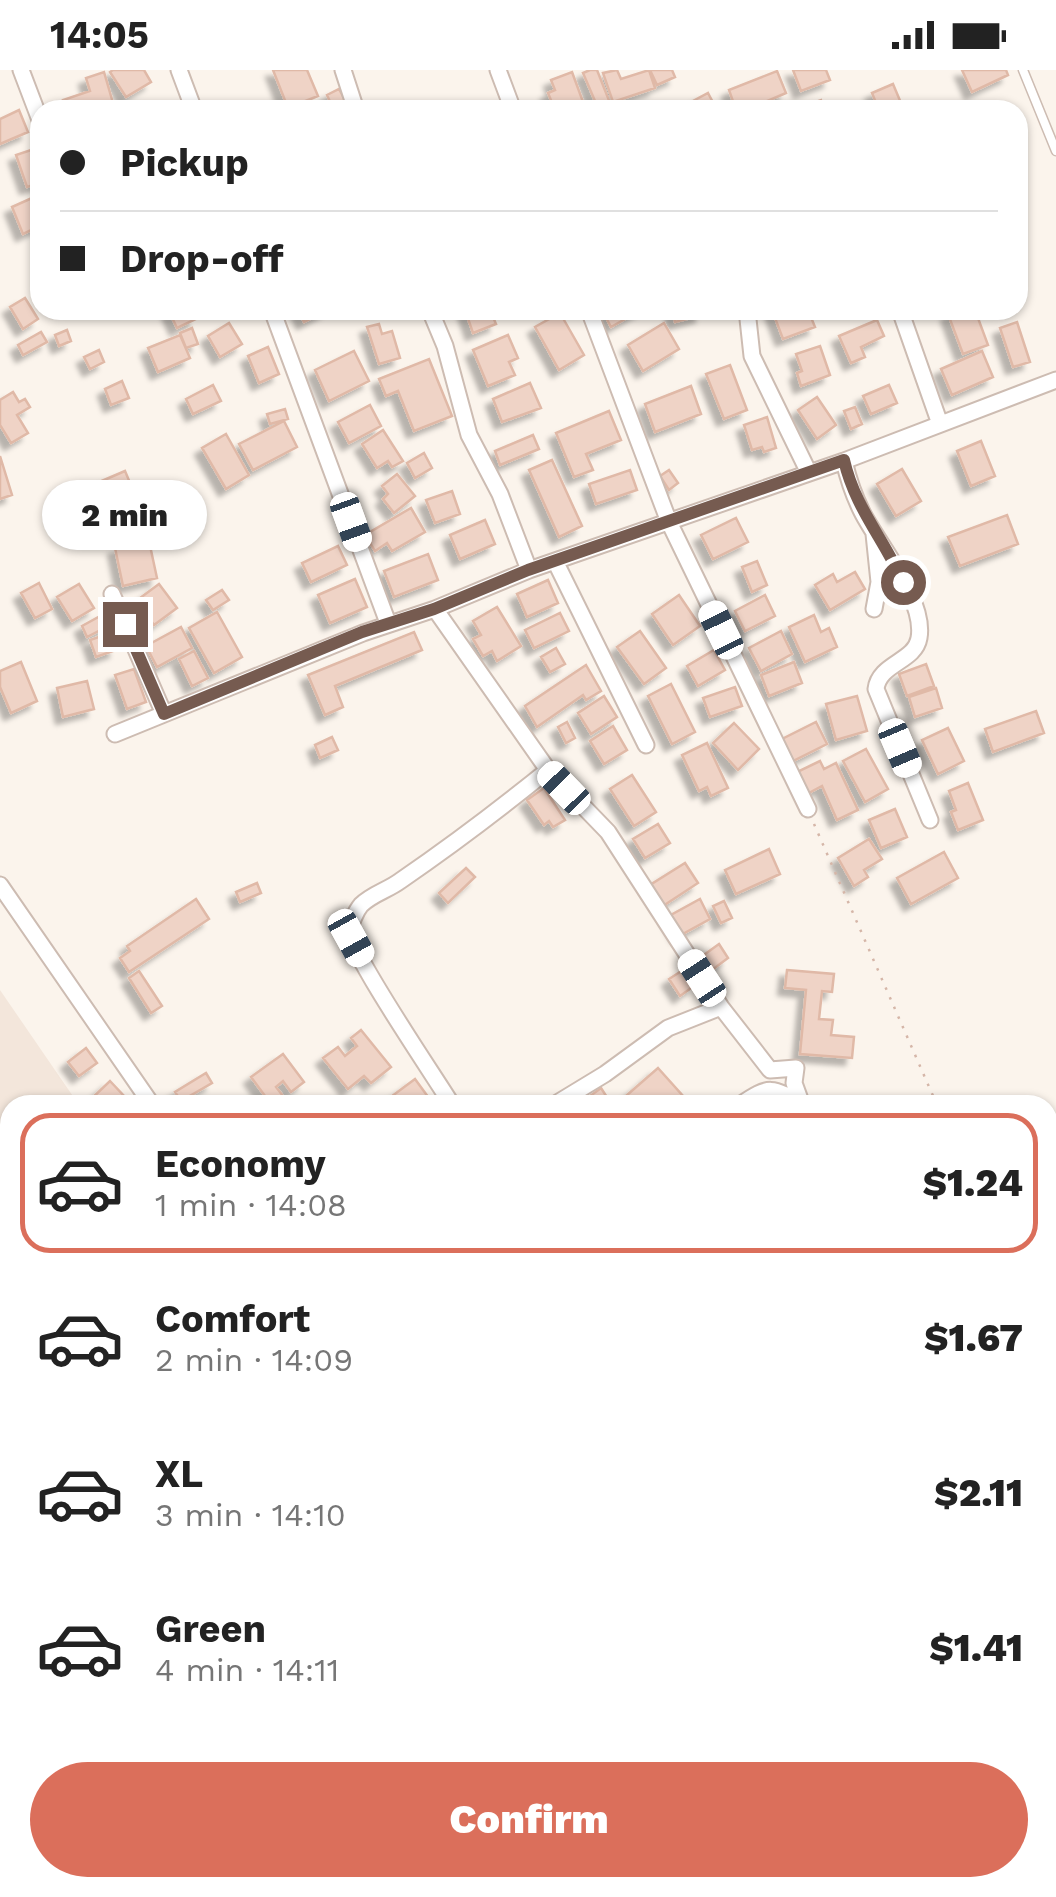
<!DOCTYPE html>
<meta charset="utf-8">
<style>
body{margin:0;font-family:"Work Sans",sans-serif;background:#f2f2f2;color:#222;height:100vh;display:flex;flex-direction:column;font-size:38px;white-space:nowrap}
*{box-sizing:border-box;margin:0}
p{font-size:32px;color:#767676}
.icon{flex:none;width:55px;height:55px;fill:none;stroke:currentColor;stroke-width:2;stroke-linecap:round;stroke-linejoin:round}
.map{position:relative;flex:1;overflow:hidden}
.sheet{position:absolute;left:0px;top:1025px;width:1058px;height:802px;display:flex;flex-direction:column;background:#fff;border-radius:30px 30px 0 0;box-shadow:0 2px 8px #0004}
.sheet>*{flex:none}
.guide{position:absolute;left:30px;top:30px;width:998px;height:220px;border-radius:30px;box-shadow:0 2px 8px #0004;display:grid;align-content:center;height:220px;padding:0 30px;background:#fff}
.end{position:absolute;width:45px;height:45px;margin:-22px;border:12px solid #765b50;background:#fff;box-shadow:0 0 0 5px #fff}
.from{border-radius:50%}
.bubble{position:absolute;height:70px;border-radius:35px;background:#fff;box-shadow:0 2px 8px #0004;font-size:32px;font-weight:800;line-height:70px;text-align:center}
.car{position:absolute;width:30px;height:60px;margin:-30px -15px;border-radius:12px;box-shadow:0 0 8px 2px #0007;background:linear-gradient(#fff 24%,#345 0 40%,#fff 0 76%,#345 0 86%,#fff 0)}
.guide b{display:flex;align-items:center;gap:35px;height:95px;font-size:38px}
.guide b+b{border-top:2px solid #e0e0e0}
.guide i{width:25px;height:25px;background:#222}
ul{padding:18px 0 0;list-style:none}
li{display:flex;align-items:center;gap:30px;height:140px;margin:0 20px 15px;padding:0 10px;border:5px solid transparent;border-radius:30px}
li div{flex:1}
li b{display:block;font-size:38px}
li em{font-style:normal;font-weight:800}
li.selected{border-color:#db6f5b}
li>.icon{width:90px;height:90px;stroke-width:1.5}
.primary-button{display:flex;gap:20px;margin-top:auto;padding:20px 30px}
.primary-button a{flex:1;height:115px;border-radius:60px;background:#db6f5b;color:#fff;font-size:40px;font-weight:800;line-height:115px;text-align:center}
.status{display:flex;justify-content:space-between;align-items:center;height:70px;padding:0 50px;background:#fff;direction:ltr}
.status svg{height:28px;fill:currentColor}
.map>svg:first-child{display:block}
.residential{fill:#f3e6db}
.building{fill:#efd3c6;stroke:#e0b9a7;stroke-width:2.5;filter:url(#shadow)}
.lines{fill:none;stroke-linecap:round;stroke-linejoin:round}
.service-casing{stroke:#cdbcb2;stroke-width:11}
.minor-casing{stroke:#cdbcb2;stroke-width:19}
.path{stroke:#d5b6a8;stroke-width:2.5;stroke-dasharray:2.5 8;stroke-linecap:butt}
.service{stroke:#fff;stroke-width:8}
.minor{stroke:#fff;stroke-width:15}
.route{stroke:#765b50;stroke-width:12}
</style>
<div class="status"><b>14:05</b><svg viewBox="0 0 49 12"><path d="M0 12V9h3v3zM5 12V6h3v6zM10 12V3h3v9zM15 12V0h3v12zM26 1h20v11H26zM47 4h2v5h-2z"/></svg></div>
<div class="map">
<svg width="1056" height="1827" viewBox="0 0 1056 1827">
<defs>
<filter id="shadow"><feDropShadow dx="-7" dy="7" stdDeviation="2.5" flood-color="#0004"/></filter>
</defs>
<rect width="100%" height="100%" fill="#fbf4ec"/>
<!-- residential -->
<path class="residential" d="M0 920 79 1035H10V1818H615L622 1827H0Z"/>
<!-- building -->
<path class="building" d="M113 0H144L151 12 126 27 110 2Z
M273 0H307L318 26 288 38Z
M590 0H597L610 33 598 38 583 3Z
M617 0 621 9 649 0 655 18 613 32 603 3Z
M650 0H672L675 7 657 15Z
M793 0H826L830 10 801 21Z
M962 0H1006L1008 5 972 22Z
M777 1 786 23 746 40H736L729 20Z
M104 2 115 40H66L63 30 90 21 86 8Z
M572 2 586 40H571L569 34 555 40 548 23 555 20 551 10Z
M893 14 901 33 879 40 872 23Z
M339 19 345 30 332 36 327 25Z
M708 23 717 40H676Z
M821 30 824 40H792Z
M19 40 28 62 0 74V49Z
M40 77V113L27 117 16 85Z
M32 128 40 147V156L23 164 12 137Z
M25 228 38 249 23 259 10 237Z
M192 240 196 249 177 258 169 241Z
M298 240H328L304 252Z
M465 240H490L496 254 473 263Z
M602 240H641L611 257Z
M672 240H701L702 245 675 252Z
M772 240H808L815 257 783 269Z
M958 240H975L988 275 963 284 948 244Z
M560 243 584 285 559 300 535 257Z
M877 250 884 266 861 277 865 287 851 293 839 266Z
M1017 252 1030 292 1013 297 1000 258Z
M229 253 242 274 220 287 208 266Z
M664 253 679 279 643 301 628 275Z
M379 254 382 264 392 261 400 288 379 294 367 257Z
M192 258 198 274 186 278 180 263Z
M67 260 71 271 59 276 55 265Z
M41 262 47 272 23 285 18 275Z
M180 265 190 288 158 302 148 278Z
M508 265 518 288 509 292 515 305 488 316 473 280Z
M820 276 830 305 801 316 797 303 802 301 796 284Z
M268 277 279 304 259 313 248 286Z
M99 280 104 292 90 299 84 287Z
M354 281 369 311 329 331 315 300Z
M982 281 993 307 952 325 941 299Z
M429 289 452 346 414 361 398 321 386 326 379 309Z
M730 295 747 340 724 349 706 304Z
M122 311 129 328 111 335 105 319Z
M530 313 541 338 502 352 493 329Z
M213 315 221 331 193 344 186 329Z
M889 315 897 333 871 344 863 326Z
M691 316 701 344 655 362 645 334Z
M13 322 19 332 25 329 30 337 17 345 28 363 11 373 0 355V330Z
M817 327 836 355 817 369 798 340Z
M370 335 381 356 349 373 338 352Z
M855 337 862 354 851 359 844 341Z
M285 339 288 349 270 354 267 344Z
M609 341 621 370 586 384 593 400 574 407 556 363Z
M767 347 776 378 764 382 762 377 752 380 744 355Z
M284 351 297 377 253 400 239 374Z
M383 360 403 391 392 397 388 391 377 398 362 374Z
M226 364 249 405 226 419 202 378Z
M533 365 539 379 500 395 495 381Z
M981 371 995 406 971 416 957 381Z
M424 383 432 398 415 408 407 393Z
M0 386 12 425 0 429Z
M552 390 582 456 559 467 529 400Z
M902 399 921 431 896 446 877 414Z
M630 400 637 420 596 434 589 414Z
M669 400 678 413 669 420 660 406Z
M125 401 136 427 102 442 90 416Z
M397 404 415 426 394 443 383 429 388 424 382 416Z
M452 421 460 444 435 453 426 430Z
M411 438 425 462 392 481 387 473 375 481 365 465Z
M1007 445 1018 474 960 496 948 467Z
M736 448 748 472 713 489 701 465Z
M485 450 495 474 460 489 450 465Z
M149 471 157 508 123 516 115 478Z
M338 476 347 495 311 512 302 493Z
M428 484 438 510 394 527 384 501Z
M757 491 767 515 752 522 742 497Z
M855 502 865 519 830 540 815 515 833 504 837 512Z
M355 509 367 537 330 553 318 525Z
M548 510 558 533 527 547 517 524Z
M39 513 52 539 35 548 21 523Z
M79 514 94 538 72 551 57 527Z
M159 514 177 538 154 555 136 531Z
M222 520 229 530 213 540 206 530Z
M679 525 700 556 673 575 652 544Z
M765 525 775 546 745 561 735 541Z
M497 537 521 576 497 591 492 581 483 586 473 569 481 565 473 551Z
M217 542 242 587 214 603 189 558Z
M560 543 569 561 534 578 525 560Z
M104 544 110 555 87 567 82 556Z
M814 545 821 562 829 558 837 577 805 592 789 557Z
M181 557 192 578 157 597 146 576Z
M640 561 666 598 644 614 617 577Z
M781 561 792 584 761 601 749 578Z
M414 562 422 580 335 616 343 637 325 645 308 605Z
M110 563 116 580 96 587 90 570Z
M556 578 565 594 550 602 541 587Z
M714 580 725 600 698 616 687 596Z
M194 581 208 608 192 616 179 589Z
M21 592 37 631 11 643 0 617V601Z
M794 592 802 613 769 626 761 605Z
M926 594 934 616 907 626 899 604Z
M586 595 601 621 586 630 583 625 537 657 525 636Z
M134 599 146 632 127 639 115 605Z
M87 611 94 639 63 647 57 618Z
M671 614 695 662 672 674 648 626Z
M735 617 742 636 710 647 703 628Z
M936 618 942 638 915 647 909 627Z
M604 626 617 647 591 664 578 643Z
M857 626 867 661 836 670 826 634Z
M1036 641 1044 663 993 682 985 659Z
M567 652 575 668 566 673 558 657Z
M816 652 827 674 793 691 782 669Z
M734 653 759 679 738 700 713 673Z
M613 656 627 680 604 694 590 671Z
M948 658 964 691 938 704 922 670Z
M332 667 338 680 320 688 315 675Z
M707 673 728 718 711 726 707 717 699 721 682 685Z
M866 679 888 719 865 732 843 691Z
M820 691 824 699 836 693 858 740 837 750 822 716 807 724 797 702Z
M632 705 656 742 634 756 610 719Z
M968 713 983 750 958 760 951 742 956 740 949 721Z
M544 718 565 750 553 757 549 751 544 755 527 730Z
M895 739 907 767 881 778 869 750Z
M658 754 670 773 645 788 633 769Z
M869 769 882 789 864 800 868 807 854 816 838 788Z
M769 779 780 804 736 824 725 800Z
M944 782 958 808 911 834 897 808Z
M685 793 698 813 663 836 650 815Z
M466 798 475 807 448 833 439 823Z
M257 813 261 823 240 832 236 822Z
M196 829 209 849 129 902 120 888 130 881 127 876Z
M700 829 710 849 679 866 669 846Z
M724 831 732 848 721 853 713 836Z
M719 874 728 888 704 906 694 892Z
M683 900 694 916 680 926 669 909Z
M787 900 834 904 832 922 822 921 819 949 833 950 831 965 854 967 852 988 800 984 806 920 785 918Z
M139 901 162 936 151 943 129 908Z
M361 960 391 997 371 1013 364 1006 348 1019 323 988 338 977 345 986 357 976 351 968Z
M86 978 97 993 79 1006 68 992Z
M283 984 304 1012 291 1022 283 1011 276 1017 283 1026 271 1034 251 1007Z
M658 998 683 1026 673 1035H621L619 1032Z
M206 1003 212 1013 181 1031 175 1022Z
M415 1009 434 1035H380Z
M110 1011 125 1027 117 1035H95L90 1030Z
M601 1018 612 1035H578Z
M1051 1194 1056 1206V1232L1048 1236V1196Z
M1056 1609V1649L1048 1641V1617Z
M1048 1769 1056 1779V1816L1044 1825 1039 1818H1048Z
M895 1818H936L925 1827H902Z"/>
<g class="lines">
<defs>
<path id="service" d="M1023 0 1056 81"/>
<path id="minor" d="M21 0 40 50
M179 0 194 40
M343 0 356 40
M498 0 513 40
M272 240 388 553
M430 240 445 276 469 365 500 424 529 500
M589 240 669 452 808 739
M747 240 752 286 809 403
M900 240 940 354
M844 391C848 408 854 426 862 442 878 474 926 530 919 568 915 592 879 593 876 619L930 750
M874 464 879 512 874 539
M555 491 646 675
M112 524 164 644
M435 539 548 700 608 762 721 937 770 1000 796 998 794 1013 802 1035
M115 664 363 563 435 539 529 500 844 391 1056 310
M0 815 152 1035
M452 1035C435 1007 352 886 350 863 350 854 356 841 361 835 372 824 388 820 400 811 451 776 500 739 548 700
M554 1035 605 1004 668 958 721 937
M740 1035C769 1015 773 1016 801 1035
M1048 1163 1056 1160
M1048 1288 1056 1284
M1048 1394 1056 1390
M1048 1411 1056 1423
M1048 1689 1056 1700
M325 1818 333 1827
M534 1818 542 1827
M703 1818 709 1827
M282 1827 293 1818"/>
</defs>
<!-- service casing -->
<use href="#service" class="service-casing"/>
<!-- minor casing -->
<use href="#minor" class="minor-casing"/>
<!-- path -->
<path class="path" d="M814 754 937 1035"/>
<!-- service -->
<use href="#service" class="service"/>
<!-- minor -->
<use href="#minor" class="minor"/>
</g>
<g class="lines">
<!-- route -->
<path class="route" d="M125 554 164 644 362 562 434 539 528 500 844 390C855 438 884 469 903 512"/>
</g>
</svg>
<i class="end from" style="left:903px;top:512px"></i>
<i class="end" style="left:125px;top:554px"></i>
<div class="bubble" style="left:42px;top:410px;width:165px">2 min</div>
<i class="car" style="left:351px;top:452px;rotate:160deg"></i>
<i class="car" style="left:721px;top:560px;rotate:334deg"></i>
<i class="car" style="left:900px;top:678px;rotate:157deg"></i>
<i class="car" style="left:564px;top:718px;rotate:316deg"></i>
<i class="car" style="left:351px;top:868px;rotate:151deg"></i>
<i class="car" style="left:702px;top:908px;rotate:327deg"></i>
<div class="guide">
<b><i class="from"></i>Pickup</b>
<b><i></i>Drop-off</b>
</div>
<section class="sheet">
<ul>
<li class="selected"><svg class="icon" aria-label="car" viewBox="0 0 24 24"><path d="M5 17H2v-5l4-1 3-4h7l3 4 3 1v5h-3M9 17h6M6 11h13"/><circle cx="7" cy="17" r="2"/><circle cx="17" cy="17" r="2"/></svg><div><b>Economy</b><p>1 min · 14:08</p></div><em>$1.24</em></li>
<li><svg class="icon" aria-label="car" viewBox="0 0 24 24"><path d="M5 17H2v-5l4-1 3-4h7l3 4 3 1v5h-3M9 17h6M6 11h13"/><circle cx="7" cy="17" r="2"/><circle cx="17" cy="17" r="2"/></svg><div><b>Comfort</b><p>2 min · 14:09</p></div><em>$1.67</em></li>
<li><svg class="icon" aria-label="car" viewBox="0 0 24 24"><path d="M5 17H2v-5l4-1 3-4h7l3 4 3 1v5h-3M9 17h6M6 11h13"/><circle cx="7" cy="17" r="2"/><circle cx="17" cy="17" r="2"/></svg><div><b>XL</b><p>3 min · 14:10</p></div><em>$2.11</em></li>
<li><svg class="icon" aria-label="car" viewBox="0 0 24 24"><path d="M5 17H2v-5l4-1 3-4h7l3 4 3 1v5h-3M9 17h6M6 11h13"/><circle cx="7" cy="17" r="2"/><circle cx="17" cy="17" r="2"/></svg><div><b>Green</b><p>4 min · 14:11</p></div><em>$1.41</em></li>
</ul>
<div class="primary-button"><a>Confirm</a></div>
</section>
</div>
